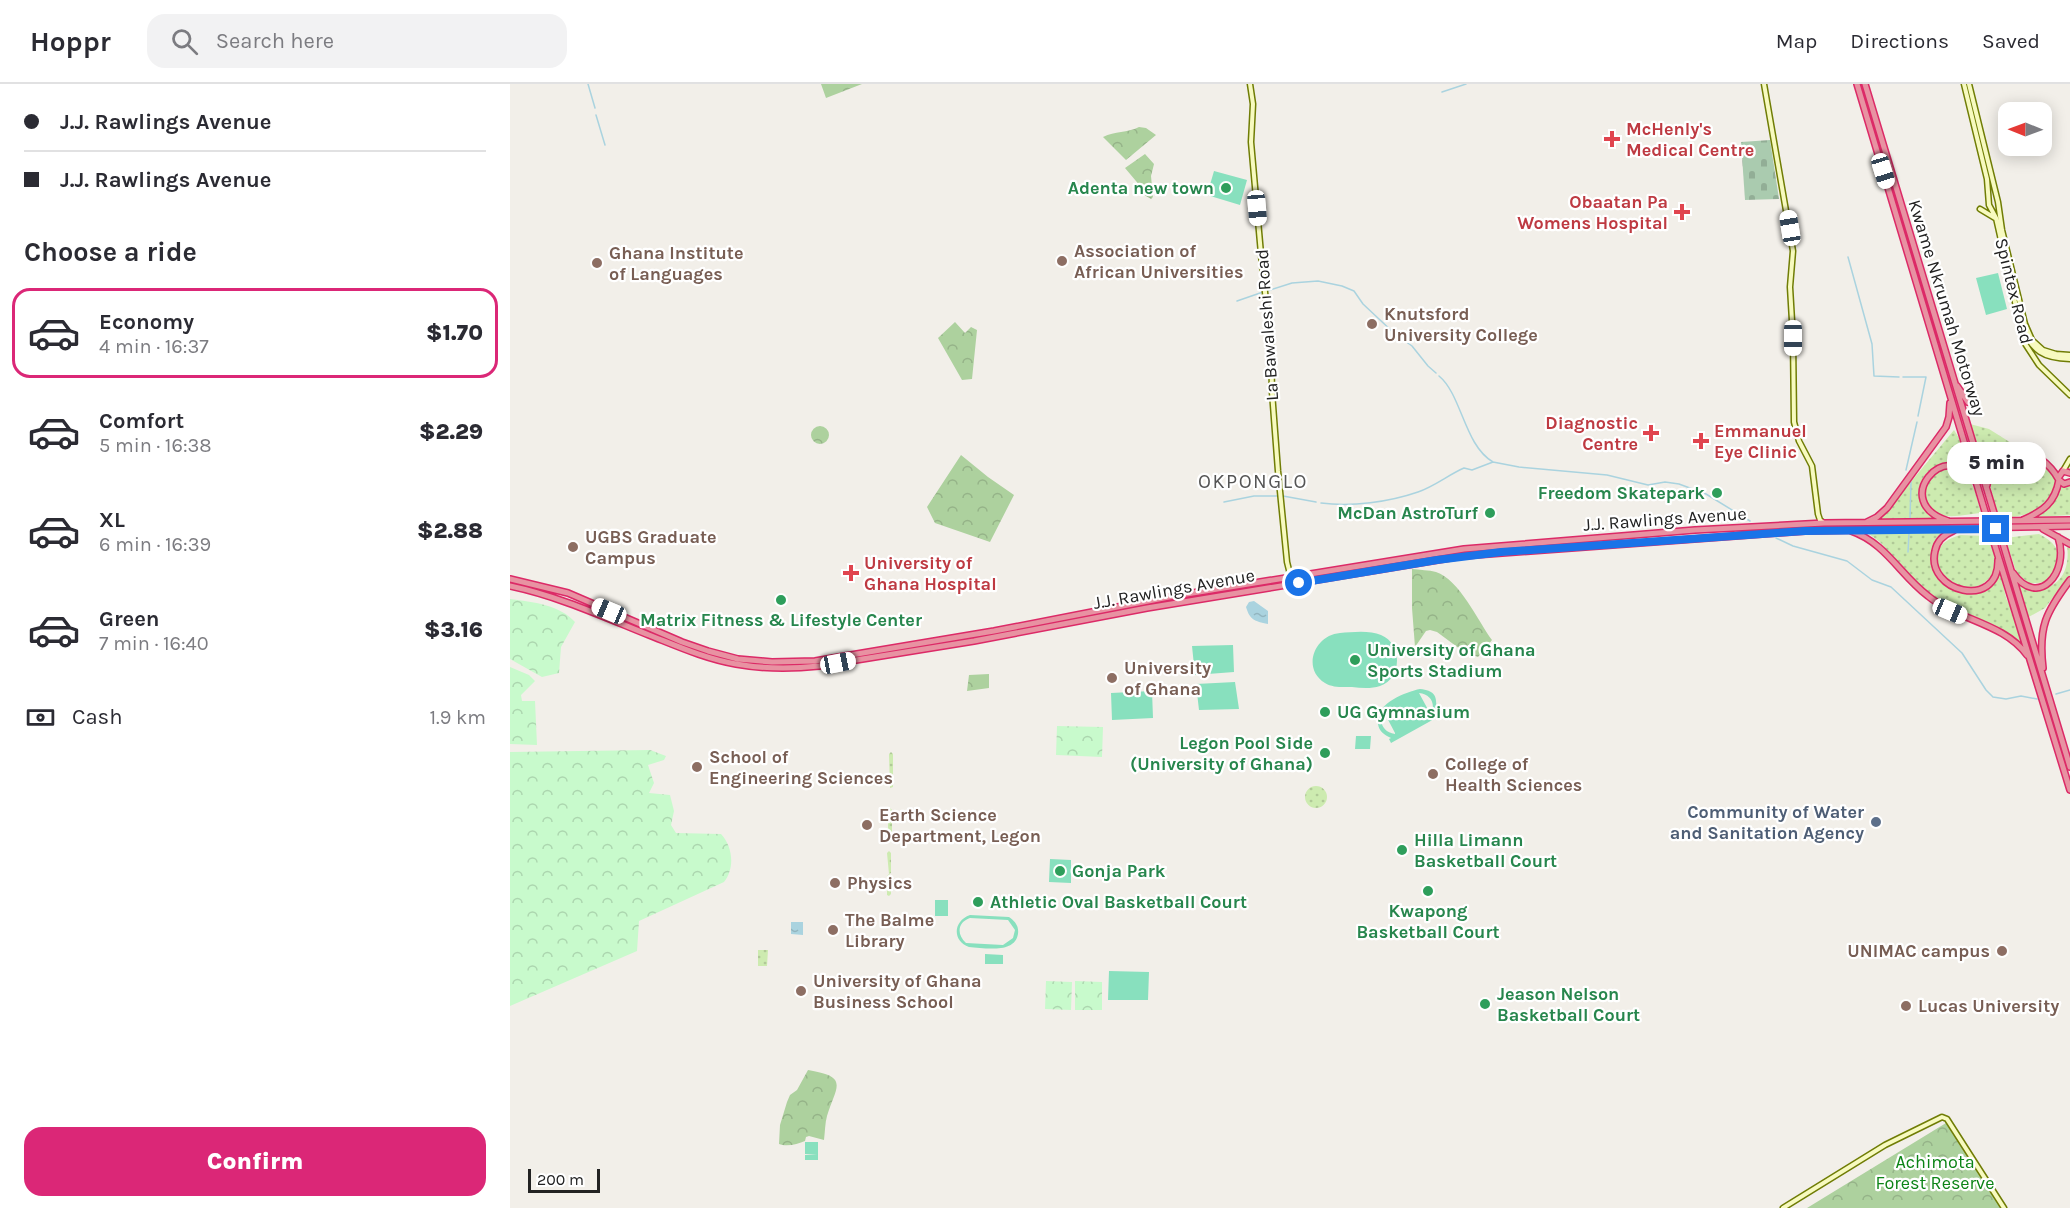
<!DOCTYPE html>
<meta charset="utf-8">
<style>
body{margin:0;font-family:Karla,sans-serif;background:#f2f2f3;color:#2b2b33;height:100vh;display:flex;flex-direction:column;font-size:22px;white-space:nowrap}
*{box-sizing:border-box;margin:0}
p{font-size:20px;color:#7c7c81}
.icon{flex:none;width:33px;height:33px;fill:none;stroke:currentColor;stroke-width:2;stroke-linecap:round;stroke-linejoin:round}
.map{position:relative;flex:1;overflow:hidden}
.details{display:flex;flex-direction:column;background:#fff;width:510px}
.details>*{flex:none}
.guide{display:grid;align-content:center;height:132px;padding:0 24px;background:#fff}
.needle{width:39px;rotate:271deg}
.buttons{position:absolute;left:1488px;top:18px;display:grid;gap:12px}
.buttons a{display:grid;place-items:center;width:54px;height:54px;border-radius:12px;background:#fff;box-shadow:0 3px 15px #0003;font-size:30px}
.scale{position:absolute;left:18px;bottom:15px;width:72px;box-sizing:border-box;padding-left:6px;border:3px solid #222;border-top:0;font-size:16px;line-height:21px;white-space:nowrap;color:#222;-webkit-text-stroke:4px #fff;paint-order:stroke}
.end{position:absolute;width:27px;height:27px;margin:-14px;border:8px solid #1a73e8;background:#fff;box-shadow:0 0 0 3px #fff}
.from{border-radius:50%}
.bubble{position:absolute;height:42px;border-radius:18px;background:#fff;box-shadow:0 3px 15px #0003;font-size:20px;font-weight:800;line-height:42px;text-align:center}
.car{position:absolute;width:18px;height:36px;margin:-18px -9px;border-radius:8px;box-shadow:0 0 4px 2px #0007;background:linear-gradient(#fff 24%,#345 0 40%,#fff 0 76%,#345 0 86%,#fff 0)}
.guide b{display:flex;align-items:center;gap:21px;height:57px;font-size:22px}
.guide b+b{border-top:2px solid #e1e1e2}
.guide i{width:15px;height:15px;background:#2b2b33}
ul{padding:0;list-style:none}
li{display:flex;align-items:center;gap:18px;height:90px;margin:0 12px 9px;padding:0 12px;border:3px solid transparent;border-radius:18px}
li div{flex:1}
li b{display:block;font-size:22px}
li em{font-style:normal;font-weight:800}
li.selected{border-color:#db2777}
li>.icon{width:54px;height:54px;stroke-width:1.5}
h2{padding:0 24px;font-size:27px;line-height:72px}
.pay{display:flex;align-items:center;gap:15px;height:66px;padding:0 24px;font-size:22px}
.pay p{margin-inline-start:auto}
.action{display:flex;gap:12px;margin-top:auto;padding:12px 24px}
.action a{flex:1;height:69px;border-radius:18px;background:#db2777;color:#fff;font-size:24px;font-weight:800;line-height:69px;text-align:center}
header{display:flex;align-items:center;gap:36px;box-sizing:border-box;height:84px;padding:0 30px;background:#fff;border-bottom:2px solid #e1e1e2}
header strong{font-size:28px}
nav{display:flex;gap:33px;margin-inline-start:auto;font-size:21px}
.search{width:420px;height:54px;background:#f2f2f3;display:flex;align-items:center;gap:15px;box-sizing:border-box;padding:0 21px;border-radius:18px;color:#7c7c81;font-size:22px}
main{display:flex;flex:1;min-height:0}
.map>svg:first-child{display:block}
.grass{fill:url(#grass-dots)}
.forest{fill:url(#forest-crowns)}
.cemetery{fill:url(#cemetery-stones)}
.park{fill:url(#park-crowns)}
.pitch{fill:#88e0be;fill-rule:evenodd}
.water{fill:url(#water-ripples)}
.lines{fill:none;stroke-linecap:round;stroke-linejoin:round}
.stream{stroke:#aad3df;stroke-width:1.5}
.secondary-casing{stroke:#707d05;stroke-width:7}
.highway-casing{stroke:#dc2a67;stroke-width:8}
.secondary{stroke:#f7fabf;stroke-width:4}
.highway{stroke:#e892a2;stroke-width:5}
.highway-bridge-casing{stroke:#dc2a67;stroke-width:8;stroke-linecap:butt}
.highway-bridge{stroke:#e892a2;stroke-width:5}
.route{stroke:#1a73e8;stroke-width:8}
.health-dot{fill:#e0444e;stroke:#fff;stroke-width:2}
.leisure-dot{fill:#2e9e5b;stroke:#fff;stroke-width:2}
.education-dot{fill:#8d6e63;stroke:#fff;stroke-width:2}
.service-dot{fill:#5c6f8a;stroke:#fff;stroke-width:2}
.labels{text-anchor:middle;stroke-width:4.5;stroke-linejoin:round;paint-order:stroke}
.health-label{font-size:18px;font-weight:bold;fill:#be3a42;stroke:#fff;text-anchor:start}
.leisure-label{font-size:18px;font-weight:bold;fill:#27864d;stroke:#fff;text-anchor:start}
.education-label{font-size:18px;font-weight:bold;fill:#785e54;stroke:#fff;text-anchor:start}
.street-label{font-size:18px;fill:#222;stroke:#fff}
.service-label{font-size:18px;font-weight:bold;fill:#4e5e75;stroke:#fff;text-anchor:end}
.park-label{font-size:18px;fill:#0c8416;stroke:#fff}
.neighbourhood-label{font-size:20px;letter-spacing:1.5px;fill:#555;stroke:#fff}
</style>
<header>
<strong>Hoppr</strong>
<div class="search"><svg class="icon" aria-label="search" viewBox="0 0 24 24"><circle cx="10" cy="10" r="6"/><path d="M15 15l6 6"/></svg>Search here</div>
<nav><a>Map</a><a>Directions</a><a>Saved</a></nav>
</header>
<main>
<section class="details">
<div class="guide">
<b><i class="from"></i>J.J. Rawlings Avenue</b>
<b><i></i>J.J. Rawlings Avenue</b>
</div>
<h2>Choose a ride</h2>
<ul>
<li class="selected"><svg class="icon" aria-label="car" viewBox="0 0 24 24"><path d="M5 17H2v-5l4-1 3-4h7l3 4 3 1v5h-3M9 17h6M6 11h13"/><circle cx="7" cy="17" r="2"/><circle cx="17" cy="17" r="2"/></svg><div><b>Economy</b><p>4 min · 16:37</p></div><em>$1.70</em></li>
<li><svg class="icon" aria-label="car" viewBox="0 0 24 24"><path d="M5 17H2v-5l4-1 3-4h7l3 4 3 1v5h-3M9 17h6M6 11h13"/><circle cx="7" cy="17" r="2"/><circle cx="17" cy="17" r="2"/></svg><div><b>Comfort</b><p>5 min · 16:38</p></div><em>$2.29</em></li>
<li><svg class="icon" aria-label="car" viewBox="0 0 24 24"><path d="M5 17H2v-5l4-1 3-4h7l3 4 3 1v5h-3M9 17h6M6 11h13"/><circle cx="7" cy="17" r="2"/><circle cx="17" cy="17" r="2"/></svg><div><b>XL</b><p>6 min · 16:39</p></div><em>$2.88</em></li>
<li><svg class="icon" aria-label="car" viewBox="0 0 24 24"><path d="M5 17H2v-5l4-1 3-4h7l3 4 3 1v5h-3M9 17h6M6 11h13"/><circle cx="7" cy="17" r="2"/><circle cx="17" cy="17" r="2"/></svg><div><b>Green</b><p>7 min · 16:40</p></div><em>$3.16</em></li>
</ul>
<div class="pay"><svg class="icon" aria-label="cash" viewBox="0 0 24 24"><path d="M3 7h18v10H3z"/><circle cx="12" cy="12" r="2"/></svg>Cash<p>1.9 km</p></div>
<div class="action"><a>Confirm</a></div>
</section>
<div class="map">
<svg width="1560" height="1124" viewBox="0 0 1560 1124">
<defs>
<pattern id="grass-dots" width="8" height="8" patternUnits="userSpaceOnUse" patternTransform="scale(1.5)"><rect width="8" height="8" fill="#cdebb0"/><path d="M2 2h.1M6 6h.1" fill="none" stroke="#b0c997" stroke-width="1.8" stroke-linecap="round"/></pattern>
<pattern id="forest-crowns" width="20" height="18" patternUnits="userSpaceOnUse" patternTransform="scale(1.5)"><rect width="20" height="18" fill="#add19e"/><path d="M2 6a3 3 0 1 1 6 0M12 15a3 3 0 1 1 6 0" fill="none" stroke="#95b388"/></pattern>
<pattern id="cemetery-stones" width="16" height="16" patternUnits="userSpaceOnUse" patternTransform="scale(1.5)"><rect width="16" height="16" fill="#aacbaf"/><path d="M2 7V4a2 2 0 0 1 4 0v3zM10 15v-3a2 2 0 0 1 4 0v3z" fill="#92ae96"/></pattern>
<pattern id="park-crowns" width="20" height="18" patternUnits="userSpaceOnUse" patternTransform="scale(1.5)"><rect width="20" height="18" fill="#c8facc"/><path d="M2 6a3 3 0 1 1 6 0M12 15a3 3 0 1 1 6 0" fill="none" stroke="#acd6af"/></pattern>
<pattern id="water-ripples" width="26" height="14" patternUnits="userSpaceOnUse" patternTransform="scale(1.5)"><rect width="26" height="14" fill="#aad3df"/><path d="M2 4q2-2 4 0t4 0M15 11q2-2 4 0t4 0" fill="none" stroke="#92b5bf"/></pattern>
</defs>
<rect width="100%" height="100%" fill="#f2efe9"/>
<!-- grass -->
<path class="grass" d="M1460 340 1479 345 1506 362C1490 365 1482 376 1475 391Z
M1444 346 1449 354 1459 386C1427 367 1396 398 1414 425 1417 429 1421 432 1424 435H1370Z
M1513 367C1516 371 1519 375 1523 378 1530 383 1538 383 1543 391 1547 397 1545 403 1543 409 1536 429 1513 432 1494 434L1493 431 1487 428C1482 410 1472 384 1494 372 1499 369 1507 369 1513 367Z
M1442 384C1463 390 1466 410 1471 429 1459 430 1440 435 1428 430 1415 425 1411 403 1420 393 1426 387 1434 385 1442 384Z
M1560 402V431L1525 433 1541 421 1550 403Z
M1356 448H1432L1433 450C1393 484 1467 543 1490 486L1496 514 1505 533 1515 565 1487 543 1437 521 1415 508 1370 458Z
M1529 450C1560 464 1559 502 1519 499L1507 490 1495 454Z
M1450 451 1477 452C1480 458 1483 464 1485 470 1490 495 1465 512 1443 500 1437 496 1432 489 1428 482 1426 463 1432 457 1450 451Z
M1557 461 1560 463V491L1535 524 1517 534 1507 499C1511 501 1517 505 1521 506 1521 506 1530 505 1530 505 1553 502 1560 482 1557 461Z
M381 668 383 670V703L380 704 379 670Z
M795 713a11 11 0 1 1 22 0a11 11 0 1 1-22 0Z
M380 724 382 726V756L380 758 378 757V726Z
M379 767 381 769V789L379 790 381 792V810L379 812 377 811V792L379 790 377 769Z
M248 866H258L257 882H248Z"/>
<!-- forest -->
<path class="forest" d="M311 0H352L316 14Z
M629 43 636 44 646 51 616 76 593 53C605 47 617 49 629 43Z
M635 70 644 80 641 92 643 113 641 115 631 109V103L615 84Z
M445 238 455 249 461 243 467 246 462 295 452 296 428 254Z
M301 351a9 9 0 1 1 18 0a9 9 0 1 1-18 0Z
M451 371 478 393 504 411 480 458 425 439 417 423Z
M902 485C910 486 919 486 926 488 949 495 968 537 982 556L968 573 954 568 927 548 920 546 916 547 905 563 902 524Z
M479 590V604L457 607 459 591Z
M298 986C340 993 326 1002 317 1032 315 1039 315 1048 314 1056L299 1052 296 1053 295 1057C288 1060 277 1063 269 1060L270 1041 277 1018 280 1011 287 1006Z
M1436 1039 1491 1124H1297Z"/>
<!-- cemetery -->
<path class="cemetery" d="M1260 56 1269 115 1235 116 1231 58Z"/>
<!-- park -->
<path class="park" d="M0 515C23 518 50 521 65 538L51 563 49 589 32 593 0 575Z
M0 583 19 591 25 597 11 611 12 617H25L27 661 0 660Z
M547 642 593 643 592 673 546 671Z
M140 666 156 672 154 676 138 681 144 699 139 709 160 711 164 727 161 741 166 749 211 750C223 763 225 784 214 798L129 837 127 867 0 922V668Z
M536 897 562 898 561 926 535 925Z
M565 897 592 898V926H565Z"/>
<!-- pitch -->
<path class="pitch" d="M704 87 737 96 730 121 697 111Z
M1488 189 1497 225 1476 231 1466 194Z
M830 549C842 548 860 546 871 551 893 560 892 595 870 602 861 605 851 604 842 603 833 603 823 604 815 599 791 584 805 551 830 549Z
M723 561 724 588 685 591 682 562Z
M725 598 729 625 689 626 686 600Z
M910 605C932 607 925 620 926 634L881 659 879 655 881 654C874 651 869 647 868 640 863 621 895 608 910 605ZM909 609C921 610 926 620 921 631ZM874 628 885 649V650C873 648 868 638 874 628Z
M642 607 643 634 602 636 601 609Z
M846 652H861L860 665H845Z
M540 775 561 776V799L539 798Z
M425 816H438V832H425Z
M460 831 499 833C505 837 509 842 508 850 505 870 474 864 459 863 442 857 443 837 460 831ZM460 834 498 836 505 846 503 854 493 861 456 859C446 850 448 838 460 834Z
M475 870 493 871V880H475Z
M599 887 639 888 638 916H598Z
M295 1058H308V1076H295V1071L307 1070H295Z"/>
<!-- water -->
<path class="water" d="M744 517 758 527V540C744 537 740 536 736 523L739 518Z
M281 838H293V851L281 850Z"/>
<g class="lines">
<!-- stream -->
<path class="stream" d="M78 0 85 24
M932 8 956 0
M86 31 95 61
M1338 173 1362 260 1364 292 1389 293
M757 207 782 199 808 197 832 202 844 207 853 220 885 250 902 262 918 282 926 289
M727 217 753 208
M929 292C952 311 954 361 983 378
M1393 293H1416L1408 332
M1396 386 1407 338
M773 412 806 418
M714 418 744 412H767
M811 419C842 423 879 418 908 408 925 402 938 391 954 384L962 386 983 378 1009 383 1097 391 1138 401 1155 398 1169 400 1196 410 1240 437
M1400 434 1401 398
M1266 454 1283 462 1337 477 1362 496 1381 503 1452 569 1476 606 1483 613 1496 615 1511 612 1527 615
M1398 468 1399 449
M1546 610 1560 606"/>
<defs>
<path id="secondary" d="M740 0 743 20 741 58 752 181 761 262 762 308 768 387 777 478 781 494
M1254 0 1283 167 1280 203 1283 254 1284 338 1289 357 1302 382 1308 430 1310 436 1314 439
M1454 0 1477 95 1479 121 1486 134 1514 258 1529 281 1560 311
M1459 0 1488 118 1492 146 1515 240 1522 256 1533 266 1546 270 1560 271
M1470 125 1485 134
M1511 244C1524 267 1532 274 1560 275
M1553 387 1560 375
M1273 1124 1375 1061 1432 1033 1437 1035 1494 1124"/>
<path id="highway" d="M1347 0 1476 431
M1355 0 1484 429
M1447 302 1458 318
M1548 394 1553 387 1560 389
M1549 396 1554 400 1560 398
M1477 401C1483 351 1530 361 1549 396 1545 419 1533 427 1513 436
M1438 437C1379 418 1436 353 1463 396
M1357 438 1367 433 1377 424 1436 343 1439 333 1440 319
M1533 445 1560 460
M1341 447C1376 459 1390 491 1418 512 1447 536 1494 539 1517 571
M1443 447C1433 451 1427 457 1425 467 1415 508 1489 527 1488 476
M1482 452 1560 706
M1491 453 1560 683
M1503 489C1528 525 1560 489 1548 453
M0 495 58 509 172 558 198 567 228 575 262 578 305 577 484 547 664 512 954 465 1185 446 1314 439 1560 436
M0 502C48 512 94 533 139 551 167 562 196 575 226 580 254 585 281 585 309 582L464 557 637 524 952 472 1295 447 1560 442
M1533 584C1528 543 1536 528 1560 496"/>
</defs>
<!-- secondary casing -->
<use href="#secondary" class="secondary-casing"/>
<!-- highway casing -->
<use href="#highway" class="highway-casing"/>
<!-- secondary -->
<use href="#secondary" class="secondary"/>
<!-- highway -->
<use href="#highway" class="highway"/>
<defs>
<path id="highway-bridge" d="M1484 429 1491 453
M1476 431 1482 452"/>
</defs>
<!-- highway-bridge casing -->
<use href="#highway-bridge" class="highway-bridge-casing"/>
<!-- highway-bridge -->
<use href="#highway-bridge" class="highway-bridge"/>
</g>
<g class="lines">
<!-- route -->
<path class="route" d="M789 499 927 476 991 468 1295 447 1486 445"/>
</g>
<!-- markers -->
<g class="health-dot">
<path d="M1099 46h6v6h6v6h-6v6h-6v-6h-6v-6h6z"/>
<path d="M1169 119h6v6h6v6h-6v6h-6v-6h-6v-6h6z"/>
<path d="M1138 340h6v6h6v6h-6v6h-6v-6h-6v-6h6z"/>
<path d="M1188 348h6v6h6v6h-6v6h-6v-6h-6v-6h6z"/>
<path d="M338 480h6v6h6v6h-6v6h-6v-6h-6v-6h6z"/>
</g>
<g class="leisure-dot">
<circle cx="716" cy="104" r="6"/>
<circle cx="1207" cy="409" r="6"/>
<circle cx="980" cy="429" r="6"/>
<circle cx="271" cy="516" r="6"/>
<circle cx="845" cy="576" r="6"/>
<circle cx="815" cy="628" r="6"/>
<circle cx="815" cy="669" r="6"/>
<circle cx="892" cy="766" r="6"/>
<circle cx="550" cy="787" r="6"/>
<circle cx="918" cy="807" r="6"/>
<circle cx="468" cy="818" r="6"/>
<circle cx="975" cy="920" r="6"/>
</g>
<g class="education-dot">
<circle cx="552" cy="177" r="6"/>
<circle cx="87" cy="179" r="6"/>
<circle cx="862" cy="240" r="6"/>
<circle cx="63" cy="463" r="6"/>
<circle cx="602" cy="594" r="6"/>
<circle cx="187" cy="683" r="6"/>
<circle cx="923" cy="690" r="6"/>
<circle cx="357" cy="741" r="6"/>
<circle cx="325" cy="799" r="6"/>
<circle cx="323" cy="846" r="6"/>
<circle cx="1492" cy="867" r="6"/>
<circle cx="291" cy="907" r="6"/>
<circle cx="1396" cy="922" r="6"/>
</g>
<circle class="service-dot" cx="1366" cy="738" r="6"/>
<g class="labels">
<!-- health labels -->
<g class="health-label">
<text x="1116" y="51">McHenly's<tspan x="1116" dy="21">Medical Centre</tspan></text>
<text x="1158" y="124" text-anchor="end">Obaatan Pa<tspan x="1158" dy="21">Womens Hospital</tspan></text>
<text x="1128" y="345" text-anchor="end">Diagnostic<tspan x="1128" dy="21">Centre</tspan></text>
<text x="1204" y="353">Emmanuel<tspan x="1204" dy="21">Eye Clinic</tspan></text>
<text x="354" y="485">University of<tspan x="354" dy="21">Ghana Hospital</tspan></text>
</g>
<!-- leisure labels -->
<g class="leisure-label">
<text x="704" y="110" text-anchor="end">Adenta new town</text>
<text x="1195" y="415" text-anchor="end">Freedom Skatepark</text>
<text x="968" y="435" text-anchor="end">McDan AstroTurf</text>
<text x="271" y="542" text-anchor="middle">Matrix Fitness &amp; Lifestyle Center</text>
<text x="857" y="572">University of Ghana<tspan x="857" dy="21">Sports Stadium</tspan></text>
<text x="827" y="634">UG Gymnasium</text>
<text x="803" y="665" text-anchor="end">Legon Pool Side<tspan x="803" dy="21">(University of Ghana)</tspan></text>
<text x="904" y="762">Hilla Limann<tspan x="904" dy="21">Basketball Court</tspan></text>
<text x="562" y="793">Gonja Park</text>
<text x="480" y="824">Athletic Oval Basketball Court</text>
<text x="918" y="833" text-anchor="middle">Kwapong<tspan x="918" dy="21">Basketball Court</tspan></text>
<text x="987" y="916">Jeason Nelson<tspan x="987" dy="21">Basketball Court</tspan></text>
</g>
<!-- education labels -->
<g class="education-label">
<text x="564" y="173">Association of<tspan x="564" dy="21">African Universities</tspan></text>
<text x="99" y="175">Ghana Institute<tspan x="99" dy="21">of Languages</tspan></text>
<text x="874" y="236">Knutsford<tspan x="874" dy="21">University College</tspan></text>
<text x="75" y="459">UGBS Graduate<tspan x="75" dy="21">Campus</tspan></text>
<text x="614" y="590">University<tspan x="614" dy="21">of Ghana</tspan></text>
<text x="199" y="679">School of<tspan x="199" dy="21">Engineering Sciences</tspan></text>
<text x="935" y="686">College of<tspan x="935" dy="21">Health Sciences</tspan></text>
<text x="369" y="737">Earth Science<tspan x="369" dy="21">Department, Legon</tspan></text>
<text x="337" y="805">Physics</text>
<text x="335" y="842">The Balme<tspan x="335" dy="21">Library</tspan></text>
<text x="1480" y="873" text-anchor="end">UNIMAC campus</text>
<text x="303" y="903">University of Ghana<tspan x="303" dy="21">Business School</tspan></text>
<text x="1408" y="928">Lucas University</text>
</g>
<!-- street labels -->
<g class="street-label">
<text transform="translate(1504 207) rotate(76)" y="6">Spintex Road</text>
<text transform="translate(1437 224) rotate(73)" y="6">Kwame Nkrumah Motorway</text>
<text transform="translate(757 241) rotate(-94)" y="6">La Bawaleshi Road</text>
<text transform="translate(1155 435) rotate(-4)" y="6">J.J. Rawlings Avenue</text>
<text transform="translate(664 505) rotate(-10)" y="6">J.J. Rawlings Avenue</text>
</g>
<!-- service labels -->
<g class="service-label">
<text x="1354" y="734">Community of Water<tspan x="1354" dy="21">and Sanitation Agency</tspan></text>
</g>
<!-- park labels -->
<g class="park-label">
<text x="1425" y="1084">Achimota<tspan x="1425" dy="21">Forest Reserve</tspan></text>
</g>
<!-- neighbourhood labels -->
<g class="neighbourhood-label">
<text x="743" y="404">OKPONGLO</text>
</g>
</g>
</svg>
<div class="buttons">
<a><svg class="needle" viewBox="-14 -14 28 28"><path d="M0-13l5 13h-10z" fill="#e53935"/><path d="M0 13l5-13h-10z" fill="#7c7c81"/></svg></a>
</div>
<div class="scale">200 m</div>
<i class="end from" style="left:789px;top:499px"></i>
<i class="end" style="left:1486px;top:445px"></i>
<div class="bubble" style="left:1437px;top:358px;width:99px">5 min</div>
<i class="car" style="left:1373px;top:87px;rotate:163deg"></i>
<i class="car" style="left:747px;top:124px;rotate:175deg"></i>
<i class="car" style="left:1280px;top:144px;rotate:351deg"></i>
<i class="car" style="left:1283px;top:254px;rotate:180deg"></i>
<i class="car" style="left:99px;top:527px;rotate:293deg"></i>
<i class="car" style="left:1440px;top:527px;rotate:113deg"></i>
<i class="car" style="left:328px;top:579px;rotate:79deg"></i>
</div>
</main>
